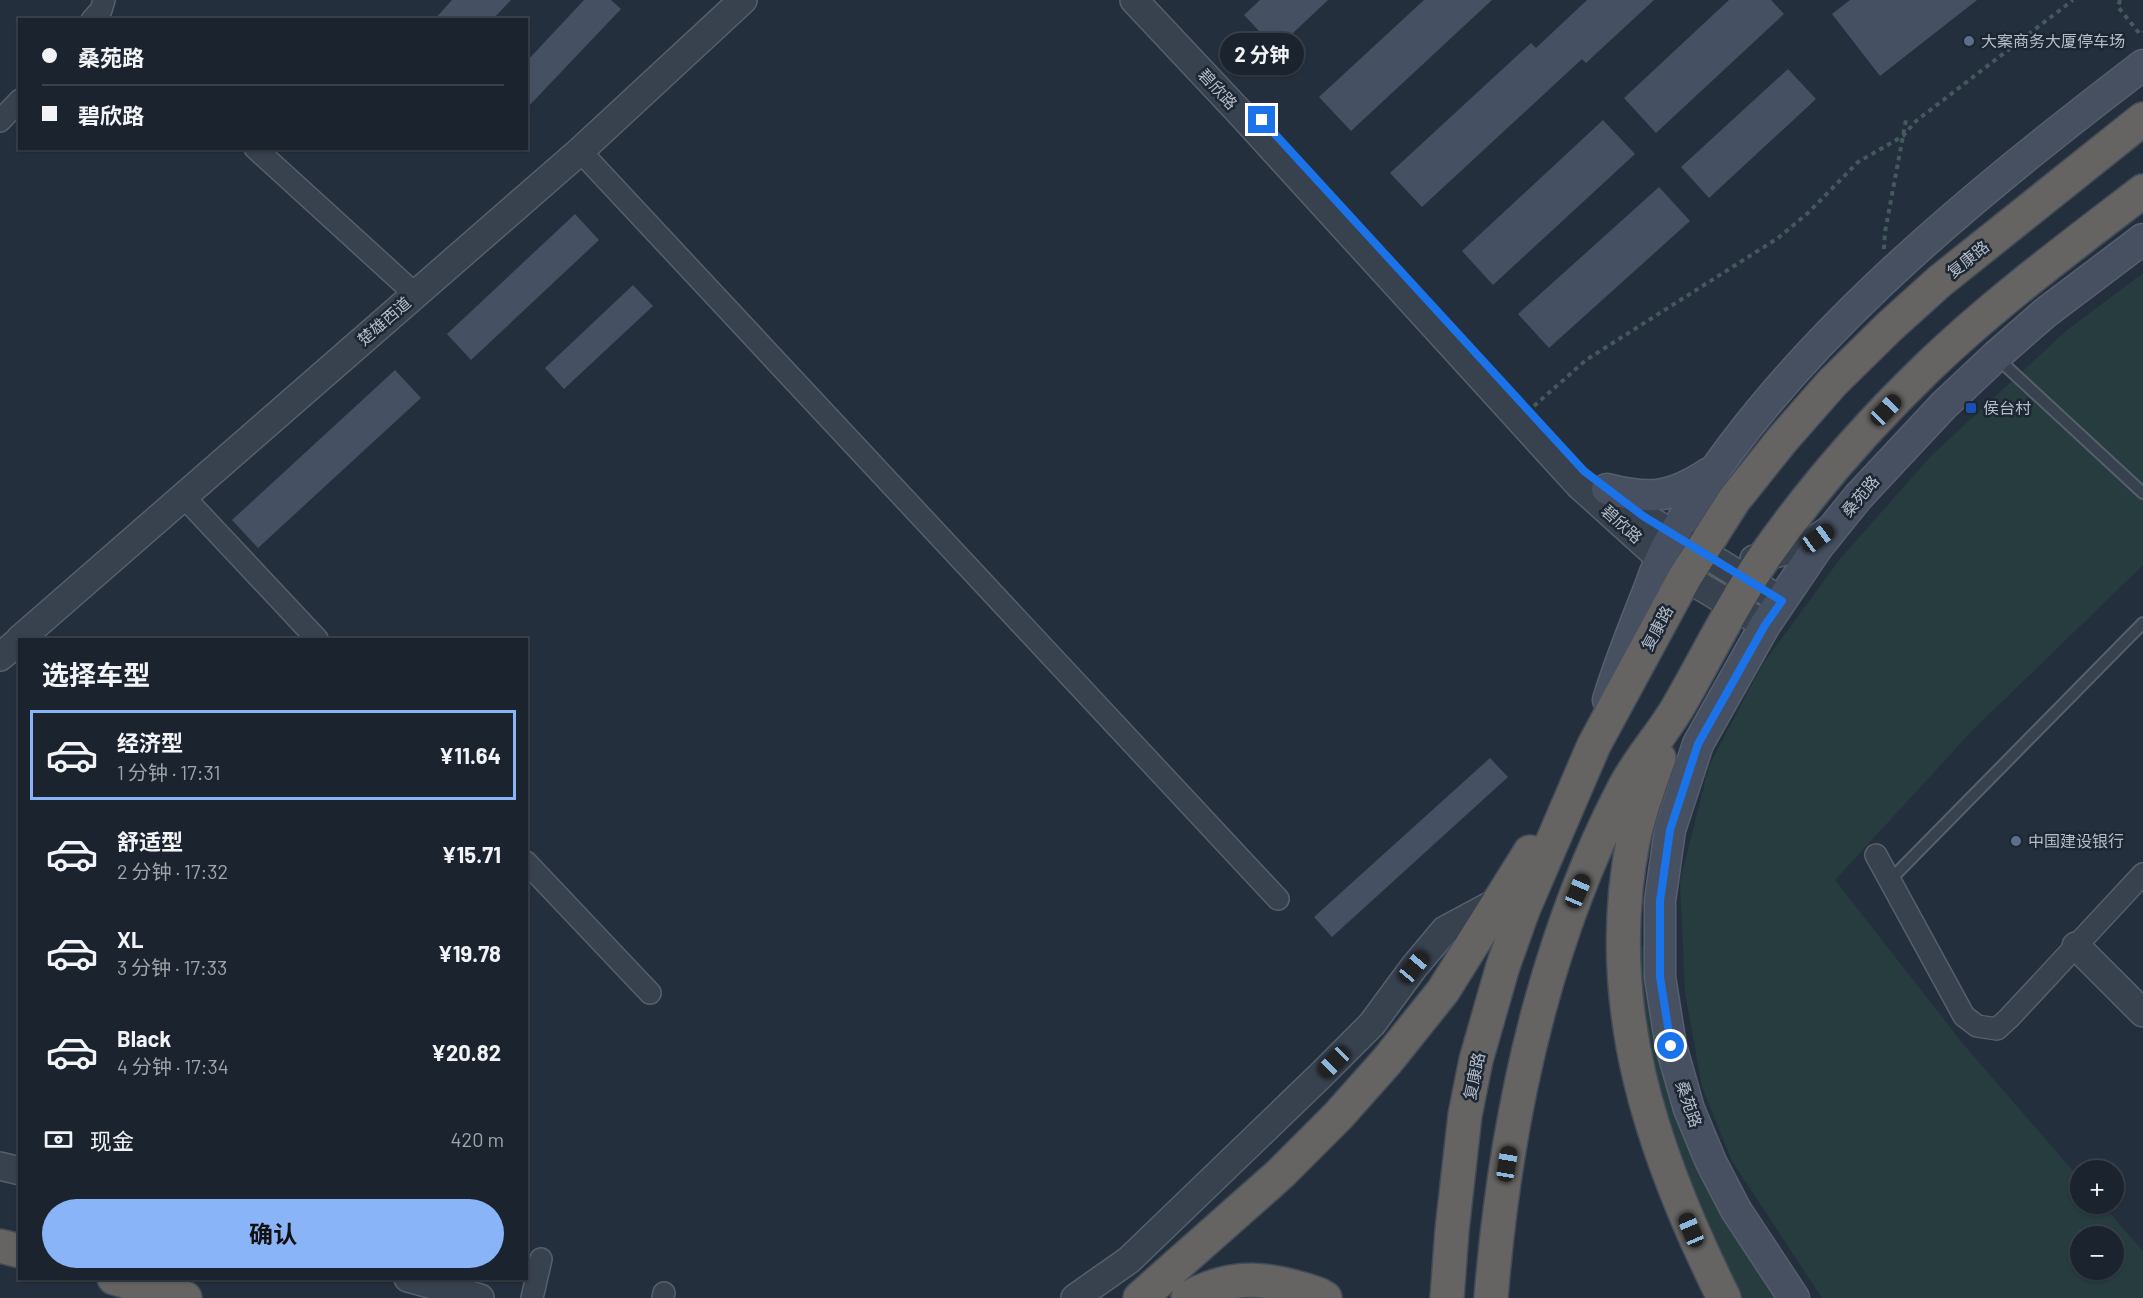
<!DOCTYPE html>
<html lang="zh">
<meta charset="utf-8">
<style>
body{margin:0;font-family:Barlow,"Noto Sans SC",sans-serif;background:#282f3a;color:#f1f3f6;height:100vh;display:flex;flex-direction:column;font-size:22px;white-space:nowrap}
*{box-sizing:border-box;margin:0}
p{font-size:20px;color:#a0a4aa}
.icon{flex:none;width:33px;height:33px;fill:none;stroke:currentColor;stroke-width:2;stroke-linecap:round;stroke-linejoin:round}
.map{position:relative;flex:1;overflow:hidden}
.drawer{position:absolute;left:18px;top:638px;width:510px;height:642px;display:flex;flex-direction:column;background:#1b232e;border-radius:0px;box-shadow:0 2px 4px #0004,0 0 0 2px #39404a}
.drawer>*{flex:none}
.guide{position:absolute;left:18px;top:18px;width:510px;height:132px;border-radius:0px;box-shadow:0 2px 4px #0004,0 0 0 2px #39404a;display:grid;align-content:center;height:132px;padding:0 24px;background:#1b232e}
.fabs{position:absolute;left:2070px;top:1160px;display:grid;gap:12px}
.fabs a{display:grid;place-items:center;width:54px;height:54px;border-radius:50%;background:#1b232e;box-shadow:0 2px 4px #0004,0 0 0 2px #39404a;font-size:30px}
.end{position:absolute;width:27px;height:27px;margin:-14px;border:8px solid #1a73e8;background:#fff;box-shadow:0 0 0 3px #fff}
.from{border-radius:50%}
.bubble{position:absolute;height:42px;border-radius:21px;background:#1b232e;box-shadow:0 2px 4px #0004,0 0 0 2px #39404a;font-size:20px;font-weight:700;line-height:42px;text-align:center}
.car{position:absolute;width:18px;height:36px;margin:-18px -9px;border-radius:8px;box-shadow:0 0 4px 2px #0007;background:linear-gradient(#222 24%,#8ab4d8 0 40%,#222 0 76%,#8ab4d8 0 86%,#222 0)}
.guide b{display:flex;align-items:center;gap:21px;height:57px;font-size:22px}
.guide b+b{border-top:2px solid #39404a}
.guide i{width:15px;height:15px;background:#f1f3f6}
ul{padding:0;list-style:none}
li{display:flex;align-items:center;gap:18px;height:90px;margin:0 12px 9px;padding:0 12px;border:3px solid transparent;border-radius:0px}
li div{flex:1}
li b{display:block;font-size:22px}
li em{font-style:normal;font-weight:700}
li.selected{border-color:#8ab4f8}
li>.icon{width:54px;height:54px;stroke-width:1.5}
h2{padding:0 24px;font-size:27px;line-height:72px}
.pay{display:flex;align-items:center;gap:15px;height:66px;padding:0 24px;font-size:22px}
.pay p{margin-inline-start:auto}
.cta{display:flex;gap:12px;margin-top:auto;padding:12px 24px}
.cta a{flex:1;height:69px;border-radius:36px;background:#8ab4f8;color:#111;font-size:24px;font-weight:700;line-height:69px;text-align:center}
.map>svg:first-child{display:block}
.green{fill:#263c3f;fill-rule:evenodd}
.building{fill:#455162}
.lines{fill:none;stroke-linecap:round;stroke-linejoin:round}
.service-casing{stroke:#565f6c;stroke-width:14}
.minor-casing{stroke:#565f6c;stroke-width:24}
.tertiary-casing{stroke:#565f6c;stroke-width:30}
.secondary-casing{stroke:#565f6c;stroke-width:33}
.trunk-casing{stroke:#434c59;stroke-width:36}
.path{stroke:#44595c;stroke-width:4;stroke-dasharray:4.5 4.5;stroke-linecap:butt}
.service{stroke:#38414e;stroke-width:10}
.minor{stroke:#38414e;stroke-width:21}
.tertiary{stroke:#38414e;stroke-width:27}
.secondary{stroke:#465061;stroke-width:30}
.trunk{stroke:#656462;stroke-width:33}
.route{stroke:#1a73e8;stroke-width:8}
.service-dot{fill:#5c6f8a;stroke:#1d2633;stroke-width:2}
.transit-dot{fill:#1a4fb4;stroke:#1d2633;stroke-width:2}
.labels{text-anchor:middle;stroke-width:5;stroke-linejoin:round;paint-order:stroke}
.poi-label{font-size:16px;fill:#b4bcc9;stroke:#1d2633;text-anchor:start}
.street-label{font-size:16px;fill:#b4bcc9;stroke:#1d2633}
</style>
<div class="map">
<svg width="2143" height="1298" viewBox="0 0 2143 1298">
<rect width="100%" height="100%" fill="#242f3e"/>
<!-- green -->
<path class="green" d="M2143 273V565L1971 732 1835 880 1964 1045 2080 1179V1203H2101L2143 1251V1298H1822L1732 1161 1702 1087 1685 992 1680 881 1709 766 1762 665 1840 559 1931 456 2067 330ZM2080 1236H2114V1269H2080Z
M1646 946 1699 1169 1717 1206 1777 1298H1739L1677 1163 1639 1007V947Z"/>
<!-- building -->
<path class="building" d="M452 0H511L492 20H434Z
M584 0H611L621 9 526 109V62Z
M1260 0H1328L1276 49 1244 15Z
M1424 0H1492L1351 131 1319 97Z
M1587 0H1654L1586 63 1582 59 1422 207 1390 173 1531 43 1536 48Z
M1729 0H1771L1784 14 1656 133 1624 98Z
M1850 0H1977L1880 76 1832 14Z
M1788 69 1816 99 1709 198 1681 167Z
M1603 120 1635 154 1493 285 1462 251Z
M1659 187 1690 221 1549 348 1518 314Z
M575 214 599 240 471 360 447 334Z
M633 285 653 306 564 389 545 368Z
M395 370 421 398 258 548 232 520Z
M1490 758 1508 777 1332 937 1314 917Z"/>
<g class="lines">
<defs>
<path id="service" d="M1996 357 2143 493
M1890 880 2143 623"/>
<path id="minor" d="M92 20 101 10 104 0
M0 121 20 100
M255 148 415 294
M580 151 1278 899
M183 496 317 639
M1876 855 1964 1016 1977 1026 1997 1029 2009 1018 2143 874
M526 862 650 993
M532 1298 541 1259
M663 1298 664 1293"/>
<path id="tertiary" d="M1134 0 1243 116 1579 485 1661 559 1685 577 1765 625
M1606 488 1643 516 1782 601
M1754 559 1803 547 1829 530
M20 639 580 151 743 0
M0 657 20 640
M2076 946 2143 1013
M0 1166 20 1171
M408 1278 480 1298
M1075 1298 1129 1260 1321 1075 1372 1024 1414 967 1445 930 1501 900"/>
<path id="secondary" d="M1607 489C1650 500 1671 498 1709 473
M1608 700C1619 664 1633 629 1647 594 1653 579 1658 562 1666 548 1771 356 1971 197 2143 65
M1794 1298 1736 1210 1711 1162 1689 1109 1671 1046 1660 977V901L1670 830 1698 744 1765 625 1817 548 1858 497 1944 405 1996 356 2045 313 2143 239"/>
<path id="trunk" d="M1659 758C1649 785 1639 813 1633 841 1601 1005 1652 1153 1724 1298
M0 1246 20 1251
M114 1278 185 1298
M1140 1298 1280 1174 1338 1116 1387 1061 1443 991 1530 852
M1188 1298C1233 1272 1271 1278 1318 1294L1325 1298
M1447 1298 1452 1230 1465 1115 1476 1060 1503 966 1523 910 1594 745 1685 577 1734 500 1782 440 1832 383 1889 327 1940 281 2143 119
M1491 1298C1505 1124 1542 946 1623 790 1638 760 1661 736 1678 707 1707 657 1732 604 1765 556 1812 489 1867 426 1926 369 1993 304 2069 248 2143 191"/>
</defs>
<!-- service casing -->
<use href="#service" class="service-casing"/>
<!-- minor casing -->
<use href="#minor" class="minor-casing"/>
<!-- tertiary casing -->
<use href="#tertiary" class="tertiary-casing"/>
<!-- secondary casing -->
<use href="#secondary" class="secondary-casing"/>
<!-- trunk casing -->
<use href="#trunk" class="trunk-casing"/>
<!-- path -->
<path class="path" d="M2120 0 2118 7 2140 34 2143 32
M1884 249 1885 232 1906 120
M1534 406 1586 360 1778 238 1808 213 1858 162 1903 136 1916 121 2073 0"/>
<!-- service -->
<use href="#service" class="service"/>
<!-- minor -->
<use href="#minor" class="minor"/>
<!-- tertiary -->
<use href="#tertiary" class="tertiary"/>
<!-- secondary -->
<use href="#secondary" class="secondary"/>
<!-- trunk -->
<use href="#trunk" class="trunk"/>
</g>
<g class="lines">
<!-- route -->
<path class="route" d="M1262 120 1584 471 1643 516 1782 601 1765 625 1698 744 1670 830 1660 901V977L1671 1046"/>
</g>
<!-- markers -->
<g class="service-dot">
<circle cx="1969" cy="41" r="6"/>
<circle cx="2016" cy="841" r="6"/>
</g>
<rect class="transit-dot" x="1965" y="402" width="12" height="12" rx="3"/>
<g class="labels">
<!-- poi labels -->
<g class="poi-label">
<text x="1981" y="47">大案商务大厦停车场</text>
<text x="1983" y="414">侯台村</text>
<text x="2028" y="847">中国建设银行</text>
</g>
<!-- street labels -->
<g class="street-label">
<text transform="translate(1218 89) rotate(47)" y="6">碧欣路</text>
<text transform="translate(1968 259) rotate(-39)" y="6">复康路</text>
<text transform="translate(384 321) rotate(-41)" y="6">楚雄西道</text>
<text transform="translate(1860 496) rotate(-50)" y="6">桑苑路</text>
<text transform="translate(1622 524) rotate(42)" y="6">碧欣路</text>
<text transform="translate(1657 628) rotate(-62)" y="6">复康路</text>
<text transform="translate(1474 1076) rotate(-78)" y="6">复康路</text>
<text transform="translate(1689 1104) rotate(71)" y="6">桑苑路</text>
</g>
</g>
</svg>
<div class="fabs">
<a>+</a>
<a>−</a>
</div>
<i class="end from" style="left:1671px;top:1046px"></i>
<i class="end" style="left:1262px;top:120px"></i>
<div class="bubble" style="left:1220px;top:33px;width:84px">2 分钟</div>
<i class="car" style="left:1886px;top:410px;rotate:44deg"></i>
<i class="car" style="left:1818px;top:538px;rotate:54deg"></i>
<i class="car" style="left:1578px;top:891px;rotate:23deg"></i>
<i class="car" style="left:1414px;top:967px;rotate:40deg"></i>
<i class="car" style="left:1334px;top:1062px;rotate:225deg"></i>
<i class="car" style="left:1507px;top:1164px;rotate:9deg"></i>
<i class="car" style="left:1691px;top:1230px;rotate:337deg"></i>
<div class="guide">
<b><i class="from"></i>桑苑路</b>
<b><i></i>碧欣路</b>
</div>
<section class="drawer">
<h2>选择车型</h2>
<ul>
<li class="selected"><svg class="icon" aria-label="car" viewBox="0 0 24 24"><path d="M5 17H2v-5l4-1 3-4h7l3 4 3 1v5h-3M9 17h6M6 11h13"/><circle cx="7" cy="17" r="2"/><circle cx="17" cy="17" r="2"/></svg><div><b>经济型</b><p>1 分钟 · 17:31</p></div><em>¥11.64</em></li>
<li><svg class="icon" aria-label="car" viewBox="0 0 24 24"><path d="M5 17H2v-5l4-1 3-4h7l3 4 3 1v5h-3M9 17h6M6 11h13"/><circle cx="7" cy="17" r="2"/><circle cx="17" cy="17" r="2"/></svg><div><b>舒适型</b><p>2 分钟 · 17:32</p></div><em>¥15.71</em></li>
<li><svg class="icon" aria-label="car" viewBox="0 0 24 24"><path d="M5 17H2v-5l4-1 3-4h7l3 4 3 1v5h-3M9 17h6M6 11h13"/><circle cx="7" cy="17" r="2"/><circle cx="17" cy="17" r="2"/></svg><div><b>XL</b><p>3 分钟 · 17:33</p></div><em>¥19.78</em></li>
<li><svg class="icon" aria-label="car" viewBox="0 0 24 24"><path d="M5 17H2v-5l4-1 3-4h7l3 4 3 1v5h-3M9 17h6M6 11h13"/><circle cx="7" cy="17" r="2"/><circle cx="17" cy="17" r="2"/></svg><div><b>Black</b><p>4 分钟 · 17:34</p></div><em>¥20.82</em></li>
</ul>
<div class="pay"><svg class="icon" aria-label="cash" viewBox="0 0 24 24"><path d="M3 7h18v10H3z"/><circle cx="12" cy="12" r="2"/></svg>现金<p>420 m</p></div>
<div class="cta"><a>确认</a></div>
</section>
</div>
